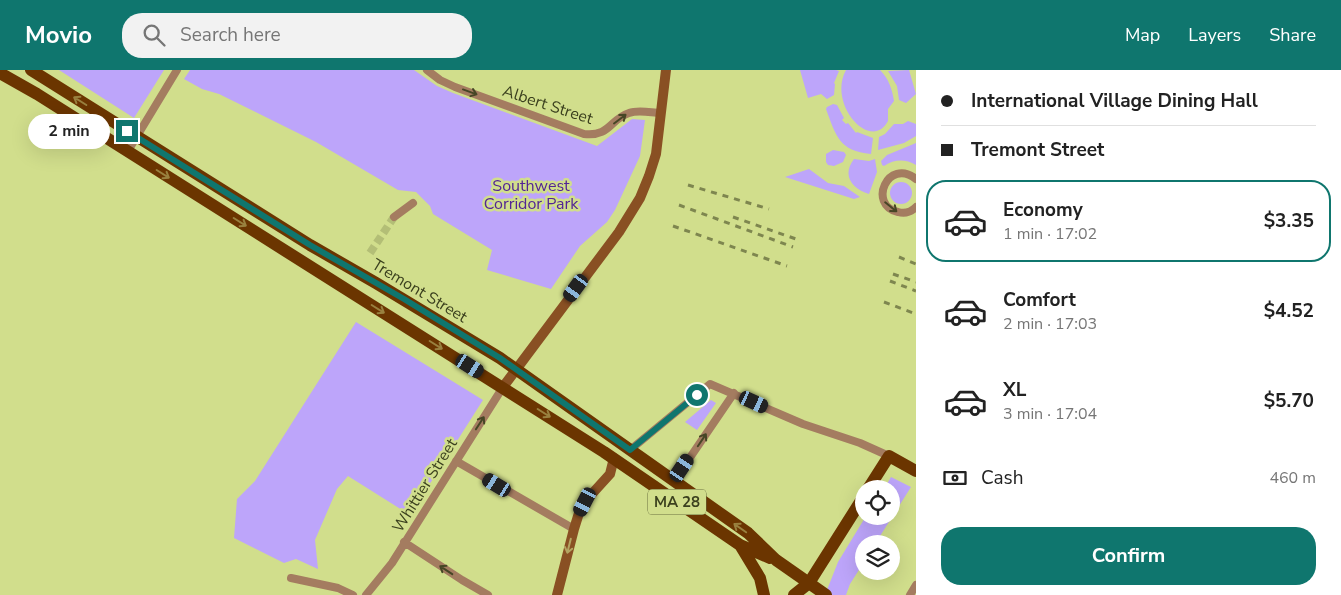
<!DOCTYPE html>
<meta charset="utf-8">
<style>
body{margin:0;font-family:"Nunito Sans",sans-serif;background:#f2f2f2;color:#222;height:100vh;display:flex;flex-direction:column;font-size:19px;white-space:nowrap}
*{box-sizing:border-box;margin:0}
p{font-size:16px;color:#767676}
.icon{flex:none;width:28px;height:28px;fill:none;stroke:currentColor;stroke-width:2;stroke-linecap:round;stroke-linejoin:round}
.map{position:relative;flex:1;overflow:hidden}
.drawer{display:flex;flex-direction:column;background:#fff;width:425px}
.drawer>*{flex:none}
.banner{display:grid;align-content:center;height:110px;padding:0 25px;background:#fff}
.fabs{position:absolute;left:855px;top:410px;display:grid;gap:10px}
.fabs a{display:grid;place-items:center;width:45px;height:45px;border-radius:50%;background:#fff;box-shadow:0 5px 20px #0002;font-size:25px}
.end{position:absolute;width:22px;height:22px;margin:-11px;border:6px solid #0f766e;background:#fff;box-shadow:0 0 0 2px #fff}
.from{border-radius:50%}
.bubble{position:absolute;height:35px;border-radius:18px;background:#fff;box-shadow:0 5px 20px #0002;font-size:16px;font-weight:700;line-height:35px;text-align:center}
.car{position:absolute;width:15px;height:30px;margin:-15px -8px;border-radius:6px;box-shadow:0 0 4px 1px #0007;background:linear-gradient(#222 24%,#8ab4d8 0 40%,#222 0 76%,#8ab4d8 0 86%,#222 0)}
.banner b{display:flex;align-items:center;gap:18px;height:48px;font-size:19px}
.banner b+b{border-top:1px solid #e0e0e0}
.banner i{width:12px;height:12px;background:#222}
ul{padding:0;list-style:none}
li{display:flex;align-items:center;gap:15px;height:82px;margin:0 10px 8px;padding:0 15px;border:2px solid transparent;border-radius:20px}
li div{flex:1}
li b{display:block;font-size:19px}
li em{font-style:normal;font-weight:700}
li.active{border-color:#0f766e}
li>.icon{width:45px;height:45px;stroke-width:1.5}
.pay{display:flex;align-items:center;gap:12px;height:55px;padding:0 25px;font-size:19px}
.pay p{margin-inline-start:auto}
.button{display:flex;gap:10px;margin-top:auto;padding:10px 25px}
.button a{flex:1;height:58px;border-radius:20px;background:#0f766e;color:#fff;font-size:20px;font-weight:700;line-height:58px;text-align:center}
header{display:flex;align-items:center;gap:30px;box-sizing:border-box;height:70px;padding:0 25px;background:#0f766e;color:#fff}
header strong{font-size:24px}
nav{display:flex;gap:28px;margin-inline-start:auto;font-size:18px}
.search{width:350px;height:45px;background:#f2f2f2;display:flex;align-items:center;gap:12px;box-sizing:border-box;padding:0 18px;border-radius:20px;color:#767676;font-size:19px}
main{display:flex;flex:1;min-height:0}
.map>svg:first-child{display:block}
.green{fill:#bda5fa}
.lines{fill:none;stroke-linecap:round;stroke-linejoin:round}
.street-tunnel{stroke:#b3be76;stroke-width:8;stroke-dasharray:8 4;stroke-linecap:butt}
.street{stroke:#a47c60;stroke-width:8}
.secondary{stroke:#895023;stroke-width:10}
.primary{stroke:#6b3500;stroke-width:12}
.rail{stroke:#7e864f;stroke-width:3;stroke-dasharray:6 6;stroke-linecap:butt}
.oneway{stroke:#464625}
.oneway2{stroke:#99813f}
.oneway3{stroke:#b4a562}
.route{stroke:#0f766e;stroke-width:6}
.labels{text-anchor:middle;stroke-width:5;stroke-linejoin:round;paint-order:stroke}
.shield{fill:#d1de8c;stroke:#686f3f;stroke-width:1}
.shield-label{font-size:15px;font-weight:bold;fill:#3b401e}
.street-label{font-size:16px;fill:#3b401e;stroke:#d1de8c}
.park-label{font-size:16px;fill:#522495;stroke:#d1de8c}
</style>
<header>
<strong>Movio</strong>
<div class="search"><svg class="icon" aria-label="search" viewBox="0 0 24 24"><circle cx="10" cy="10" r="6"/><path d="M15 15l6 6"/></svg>Search here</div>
<nav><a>Map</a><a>Layers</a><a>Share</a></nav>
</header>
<main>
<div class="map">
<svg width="916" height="525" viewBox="0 0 916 525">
<rect width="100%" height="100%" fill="#d1de8c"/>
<!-- green -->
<path class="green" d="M59 0H164L134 48Z
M190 0H414L437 16 453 23 597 76 632 49 645 50 640 86 615 140 607 152 580 176 551 219 487 200 492 180 433 144 430 136 416 122 398 120 316 72 219 24 202 19 184 9Z
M800 0H836L839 1 834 13 835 14 834 25 827 29 821 24 808 28Z
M846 0H880C889 9 892 19 894 31L888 39V51C871 83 827 34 846 0Z
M909 0 916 24 906 33 899 30 897 16 888 1Z
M833 34 837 35 844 48 842 50 846 54 848 53 856 63 857 62 873 68 871 84C839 81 836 66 826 39L827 37Z
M908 51 916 54V66L904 73 878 80 879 67 885 64 894 54H903Z
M916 73V95C905 89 895 89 884 96L882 95 881 91 887 85Z
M833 80 844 82 846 85 843 92 834 96 828 95 826 92V84Z
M854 89 869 91 875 89 877 102 869 124C853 119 841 106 854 89Z
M809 99 828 113 844 116 860 127 854 129 785 107Z
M890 123a11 11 0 1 1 22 0a11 11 0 1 1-22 0Z
M356 252 483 330 410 445 348 406 337 419 315 470 318 499 296 489 284 493 234 468 237 429 255 411Z
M711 330 716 333 697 360 685 352Z
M891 407 911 417 875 474H864V492L850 514 846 525H825L838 492 866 446H891V419H884Z"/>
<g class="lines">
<!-- street-tunnel -->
<path class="street-tunnel" d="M370 183 394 147"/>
<!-- street -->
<path class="street" d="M427 0 440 10 455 17 584 64C610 67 610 49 629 43 639 39 652 43 661 43
M128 81 177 0
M916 109C888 87 867 135 898 142 905 144 911 142 916 137
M394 147 413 133
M630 380 710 314 803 354 860 373 889 386
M456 391 574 459
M674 411 734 323
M404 472 462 510 488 525
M291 508 338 518 353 525
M366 525 392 493 503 317
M910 525 916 515"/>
<!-- secondary -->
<path class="secondary" d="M503 317 619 162 640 128 649 106 656 84 666 0
M557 525 574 459 579 443 590 426 610 404 614 388"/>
<!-- primary -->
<path class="primary" d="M31 0 310 175 376 213 500 288 748 463 776 490 826 525
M0 3 37 24 604 382 740 475 770 488
M868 419 889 386 916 401
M740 475 760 508 764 525
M794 525 809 513 864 426"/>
<!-- rail -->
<path class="rail" d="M688 115 769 139
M679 135 793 177
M733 147 796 169
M673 156 787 196
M899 187 916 194
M893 204 916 212
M890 211 916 221
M884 232 916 244"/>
</g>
<!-- one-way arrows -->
<defs><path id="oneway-shaft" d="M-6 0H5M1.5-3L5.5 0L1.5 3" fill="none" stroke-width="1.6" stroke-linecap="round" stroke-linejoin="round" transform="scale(1.25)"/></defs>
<g class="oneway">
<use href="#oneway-shaft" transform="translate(470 22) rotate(20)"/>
<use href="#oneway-shaft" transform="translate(620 49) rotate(-37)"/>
<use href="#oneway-shaft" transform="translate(891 137) rotate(39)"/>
<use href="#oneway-shaft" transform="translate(480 353) rotate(-57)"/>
<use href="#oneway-shaft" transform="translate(702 370) rotate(-56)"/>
<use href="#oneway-shaft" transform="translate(446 500) rotate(-147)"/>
</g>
<g class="oneway2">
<use href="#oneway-shaft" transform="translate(80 31) rotate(-148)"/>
<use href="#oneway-shaft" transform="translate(163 104) rotate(32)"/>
<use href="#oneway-shaft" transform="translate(240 152) rotate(32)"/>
<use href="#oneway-shaft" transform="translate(378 239) rotate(32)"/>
<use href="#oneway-shaft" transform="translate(436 275) rotate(32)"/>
<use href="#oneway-shaft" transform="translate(544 343) rotate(32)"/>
<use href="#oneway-shaft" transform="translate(740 458) rotate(-145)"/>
</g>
<use class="oneway3" href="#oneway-shaft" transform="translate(569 476) rotate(104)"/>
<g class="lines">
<!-- route -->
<path class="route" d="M127 61 310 175 404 229 500 288 630 380 697 325"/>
</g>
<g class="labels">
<!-- shield labels -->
<rect class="shield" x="648" y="419.5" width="58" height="25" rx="4"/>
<g class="shield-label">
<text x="677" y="437">MA 28</text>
</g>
<!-- street labels -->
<g class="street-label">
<text transform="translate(548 34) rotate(18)" y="6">Albert Street</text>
<text transform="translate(420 220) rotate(31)" y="6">Tremont Street</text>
<text transform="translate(424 415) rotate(-58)" y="6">Whittier Street</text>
</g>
<!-- park labels -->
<g class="park-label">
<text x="531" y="121">Southwest<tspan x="531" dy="18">Corridor Park</tspan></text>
</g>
</g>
</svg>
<div class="fabs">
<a><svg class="icon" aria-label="locate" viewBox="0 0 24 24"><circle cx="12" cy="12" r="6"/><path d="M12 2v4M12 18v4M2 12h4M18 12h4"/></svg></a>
<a><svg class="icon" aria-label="layers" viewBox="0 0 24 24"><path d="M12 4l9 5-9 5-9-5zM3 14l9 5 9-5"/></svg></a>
</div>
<i class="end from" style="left:697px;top:325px"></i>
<i class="end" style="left:127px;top:61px"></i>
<div class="bubble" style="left:28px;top:44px;width:82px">2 min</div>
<i class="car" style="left:576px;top:218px;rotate:216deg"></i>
<i class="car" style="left:470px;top:296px;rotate:122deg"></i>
<i class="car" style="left:754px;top:332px;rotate:115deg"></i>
<i class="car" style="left:682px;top:398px;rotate:34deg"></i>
<i class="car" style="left:497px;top:415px;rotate:301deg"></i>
<i class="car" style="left:585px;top:432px;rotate:207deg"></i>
</div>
<section class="drawer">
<div class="banner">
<b><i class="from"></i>International Village Dining Hall</b>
<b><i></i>Tremont Street</b>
</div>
<ul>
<li class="active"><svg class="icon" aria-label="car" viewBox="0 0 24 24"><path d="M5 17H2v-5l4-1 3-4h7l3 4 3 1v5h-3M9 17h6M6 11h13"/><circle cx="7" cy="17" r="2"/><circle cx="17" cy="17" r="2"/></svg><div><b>Economy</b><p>1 min · 17:02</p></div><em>$3.35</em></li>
<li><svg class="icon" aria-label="car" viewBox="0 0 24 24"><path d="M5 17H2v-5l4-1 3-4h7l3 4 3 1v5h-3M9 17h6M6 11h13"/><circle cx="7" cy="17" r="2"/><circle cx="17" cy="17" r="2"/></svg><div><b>Comfort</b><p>2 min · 17:03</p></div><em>$4.52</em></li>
<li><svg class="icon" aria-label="car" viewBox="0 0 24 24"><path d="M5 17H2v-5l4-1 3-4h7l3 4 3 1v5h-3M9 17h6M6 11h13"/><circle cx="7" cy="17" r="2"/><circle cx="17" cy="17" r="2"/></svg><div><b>XL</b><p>3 min · 17:04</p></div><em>$5.70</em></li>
</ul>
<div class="pay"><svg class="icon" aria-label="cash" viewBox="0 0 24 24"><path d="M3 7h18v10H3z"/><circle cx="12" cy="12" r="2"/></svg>Cash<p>460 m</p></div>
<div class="button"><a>Confirm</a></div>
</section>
</main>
